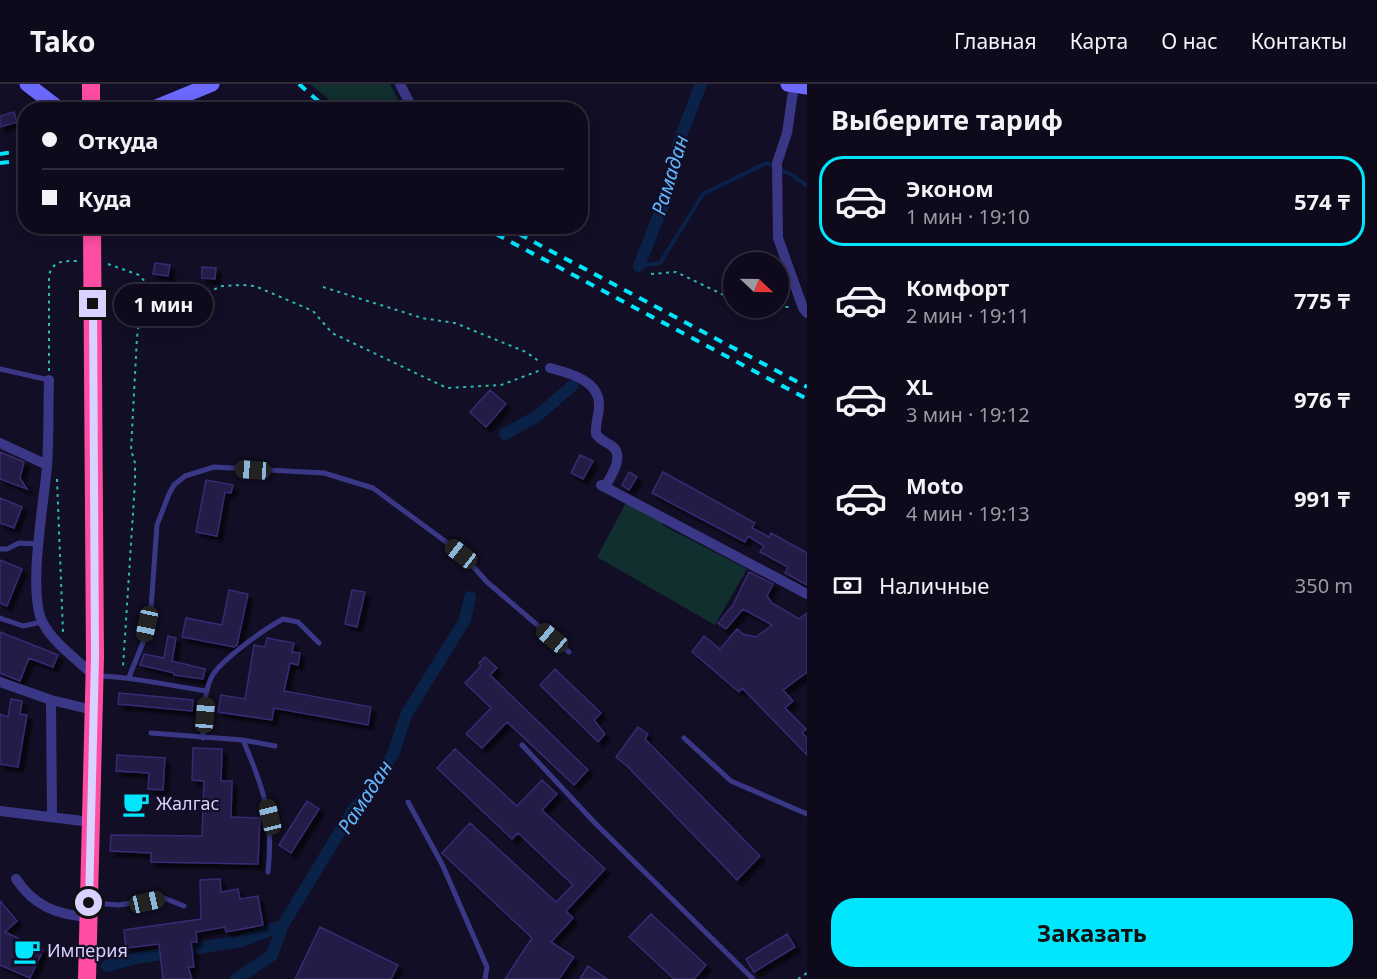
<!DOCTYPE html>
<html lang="ru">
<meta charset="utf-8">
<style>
body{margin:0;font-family:"Noto Sans",sans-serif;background:#1c1829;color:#f1f3f6;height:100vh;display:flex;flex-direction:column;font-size:22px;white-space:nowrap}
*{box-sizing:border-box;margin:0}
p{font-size:20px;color:#9b9aa3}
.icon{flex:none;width:33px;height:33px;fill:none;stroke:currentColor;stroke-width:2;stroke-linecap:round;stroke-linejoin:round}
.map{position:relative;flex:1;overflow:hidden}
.drawer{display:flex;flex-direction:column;background:#0e0a1c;width:570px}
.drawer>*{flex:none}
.top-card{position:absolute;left:18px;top:18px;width:570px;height:132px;border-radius:24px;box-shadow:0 3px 15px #0003,0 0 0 2px #2e2b3b;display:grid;align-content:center;height:132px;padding:0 24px;background:#0e0a1c}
.needle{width:39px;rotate:112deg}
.controls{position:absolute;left:723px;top:168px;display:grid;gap:12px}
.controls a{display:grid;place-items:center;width:66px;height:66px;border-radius:50%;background:#0e0a1c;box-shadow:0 3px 15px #0003,0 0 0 2px #2e2b3b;font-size:30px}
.end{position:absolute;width:27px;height:27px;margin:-14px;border:8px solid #d7d2ff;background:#111;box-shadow:0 0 0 3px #111}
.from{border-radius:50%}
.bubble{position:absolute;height:42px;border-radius:21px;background:#0e0a1c;box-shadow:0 3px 15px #0003,0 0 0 2px #2e2b3b;font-size:20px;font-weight:700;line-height:42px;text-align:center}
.car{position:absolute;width:18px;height:36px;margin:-18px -9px;border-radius:8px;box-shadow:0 0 4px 2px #0007;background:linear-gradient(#222 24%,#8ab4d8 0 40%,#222 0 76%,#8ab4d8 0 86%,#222 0)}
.top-card b{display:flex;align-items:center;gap:21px;height:57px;font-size:22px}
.top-card b+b{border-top:2px solid #2e2b3b}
.top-card i{width:15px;height:15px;background:#f1f3f6}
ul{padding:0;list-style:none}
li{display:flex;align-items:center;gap:18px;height:90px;margin:0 12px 9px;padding:0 12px;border:3px solid transparent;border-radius:24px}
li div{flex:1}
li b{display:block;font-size:22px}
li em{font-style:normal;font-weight:700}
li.on{border-color:#00e6fd}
li>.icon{width:54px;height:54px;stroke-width:1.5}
h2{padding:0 24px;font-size:27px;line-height:72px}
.pay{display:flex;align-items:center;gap:15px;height:66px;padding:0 24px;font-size:22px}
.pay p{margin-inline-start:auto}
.primary-button{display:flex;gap:12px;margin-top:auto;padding:12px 24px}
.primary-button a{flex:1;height:69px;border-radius:24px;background:#00e6fd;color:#111;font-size:24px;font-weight:700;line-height:69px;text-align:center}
header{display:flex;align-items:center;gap:36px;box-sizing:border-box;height:84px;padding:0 30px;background:#0e0a1c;border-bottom:2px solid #2e2b3b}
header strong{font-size:28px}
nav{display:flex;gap:33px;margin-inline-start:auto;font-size:21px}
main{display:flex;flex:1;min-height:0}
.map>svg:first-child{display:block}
.green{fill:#112f2e}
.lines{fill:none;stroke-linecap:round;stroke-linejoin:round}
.stream{stroke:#0a2148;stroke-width:4}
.canal{stroke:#0a2148;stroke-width:12}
.building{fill:#221a47;stroke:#392b73;stroke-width:1.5;filter:url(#shadow)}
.path{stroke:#2bbab0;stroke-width:2;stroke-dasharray:3 4.5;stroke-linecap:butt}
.lane{stroke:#3a3886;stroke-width:5}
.street{stroke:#3a3886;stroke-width:10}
.secondary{stroke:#6c69ff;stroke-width:15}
.highway{stroke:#ff4da4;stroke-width:18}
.rail{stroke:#00e6fd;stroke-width:4;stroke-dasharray:9 8;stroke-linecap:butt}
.route{stroke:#d7d2ff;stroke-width:8}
.labels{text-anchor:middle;stroke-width:4.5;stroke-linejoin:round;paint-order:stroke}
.poi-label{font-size:18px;fill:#d7d2ff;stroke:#120e25;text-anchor:start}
.water-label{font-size:20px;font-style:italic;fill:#60b7ff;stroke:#120e25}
</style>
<header>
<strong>Tako</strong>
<nav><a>Главная</a><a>Карта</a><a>О нас</a><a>Контакты</a></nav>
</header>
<main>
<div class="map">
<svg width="807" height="895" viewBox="0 0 807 895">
<defs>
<filter id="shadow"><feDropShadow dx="5" dy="5" stdDeviation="1.5" flood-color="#0009"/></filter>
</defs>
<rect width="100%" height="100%" fill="#120e25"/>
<!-- green -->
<path class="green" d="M310 0H390L403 25H341Z
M627 417 664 438 662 441 747 485 715 541 597 473Z"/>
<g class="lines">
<!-- stream -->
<path class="stream" d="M639 182 660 179 703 110 766 79 792 91 807 102"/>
<!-- canal -->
<path class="canal" d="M639 182 670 103 679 57 701 0
M505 350 537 332 572 302
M107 882 137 874 242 857 283 841
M236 895 272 871 283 841 353 726 374 703 394 668 406 631 465 536 470 513"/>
</g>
<!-- building -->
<path class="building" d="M14 28 17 38 0 43V32Z
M155 179 170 181 168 192 153 190Z
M202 183 216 184 215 195 202 194Z
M162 199 186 201 184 219 161 221Z
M490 306 506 320 486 343 470 328Z
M0 368 24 378 20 394 27 405 0 395Z
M580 371 593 377 583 395 571 389Z
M629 388 637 393 629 406 622 401Z
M663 388 755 439 752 444 769 453 771 449 807 469V501L785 489 788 483 760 468 764 462 748 452 745 458 652 409Z
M206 396 233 401 231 409 225 408 217 452 196 448Z
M0 414 22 423 14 444 0 439Z
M0 476 22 485 7 522 0 519Z
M749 488 773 500 767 512 772 519 799 535 807 529V588L783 606 793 617 785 624 806 645 802 649 807 654V671L742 604 739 608 692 568 704 552 720 565 737 545 743 550 756 553 772 541 743 525 726 545 718 539 733 521Z
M229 506 248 510 237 561 234 563 182 553 186 534 222 541Z
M352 506 365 508 357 543 345 540Z
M0 548 58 571 53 583 29 574 20 597 0 589Z
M168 552 176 554 172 577 205 585 203 595 174 591V589L140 581 144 570 164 574Z
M267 554 294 559 292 568 300 569 298 581 290 579 284 607 371 623 368 641 274 624 272 636 218 628 221 611 245 615 254 561 265 563Z
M485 573 497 584 490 591 588 686 574 701 507 638 482 664 466 650 491 624 465 599 481 582 479 579Z
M555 585 601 629 594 636 605 650 598 658 540 601Z
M119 609 193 616 192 627 118 620Z
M11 615 22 617 20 630 27 631 18 683 0 680V630L8 633Z
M638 643 648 650 645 655 760 772 737 796 627 682 616 673Z
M193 664 222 665 221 697H232L231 733 260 734 258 780 151 778V769L110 767 111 751 202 752 204 697 192 696Z
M455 665 517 722 542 696 557 710 542 726 605 785 566 827 573 834 551 858 574 873 559 895H505L532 854 442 769 470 739 556 818 573 801 518 749 512 755 437 684Z
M117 671 165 674 163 706 148 705 149 689 116 687Z
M307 717 319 725 291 769 279 761Z
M220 795 221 808 238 805 240 815 258 812 263 841 226 848 225 843 196 848 197 858H191L194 883H188L192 895H163L159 860 126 864 124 846 201 835 200 796Z
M0 817 17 837 5 848 43 866 30 894 0 881Z
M651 830 706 881 694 895H674L629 853Z
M320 843 398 881 391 895H295Z
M787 850 795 863 754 888 746 875Z
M588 882 607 895H580Z"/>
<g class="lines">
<!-- path -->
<path class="path" d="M108 180 139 191 148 201 147 227 139 239 137 253 131 366 135 379V398L123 583
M651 190 676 188 734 216
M323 203 422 234 455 239 526 268 540 278
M778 223H791
M147 227 174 230 188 225 206 209 222 202 243 201 255 202 313 227 332 249 447 304 501 301 541 286
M49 287V191C54 176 63 177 78 177
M57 395 63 548
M798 895 807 889"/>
<!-- lane -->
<path class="lane" d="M0 285 49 296
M0 465H7L19 459 38 460
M0 534 23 542 42 538
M99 592C135 593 171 602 207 607
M129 593 144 556 151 524 157 441 169 410 174 401 185 392 214 383 324 389 373 404 461 469 487 498 569 568
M151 649 243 656 275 662
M203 654C204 635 203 611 211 594 219 577 266 544 283 535L298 538 319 559
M684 654 731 697 807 730
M243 656C264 705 274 734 268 788
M522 661 595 739 753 895
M408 718 442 780 487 883 485 895
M92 819 119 821 164 814 184 822"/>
<!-- street -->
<path class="street" d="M400 0 413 26
M794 1 787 49 777 79 778 154 803 224 807 229
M550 284C570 289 600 297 599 322 599 331 595 341 596 350 600 356 606 358 612 362 625 372 611 392 605 403
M49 296C48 325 49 354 47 383 44 418 27 510 43 539 54 560 77 575 94 592
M0 359 47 381
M601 401 807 510
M0 598 51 616 93 626
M51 616 52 733
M0 727 91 738
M16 795C34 822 57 831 89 833"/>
<!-- secondary -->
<path class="secondary" d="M27 0 61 26
M788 0 807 3
M149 26 212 0"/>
<!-- highway -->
<path class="highway" d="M91 0V26
M87 895 95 573 92 142"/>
<!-- rail -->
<path class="rail" d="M299 0 328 26
M0 70 26 66
M0 79 26 76
M481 142 807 315
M504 142 807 303"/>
</g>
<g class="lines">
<!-- route -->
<path class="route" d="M89 819 95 573 93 220"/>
</g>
<!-- icons -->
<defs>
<symbol id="cafe-bare" viewBox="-9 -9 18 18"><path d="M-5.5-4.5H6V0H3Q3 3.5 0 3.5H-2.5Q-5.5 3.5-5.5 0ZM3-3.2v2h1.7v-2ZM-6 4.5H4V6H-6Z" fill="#00e6fd" stroke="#120e25" stroke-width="2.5" paint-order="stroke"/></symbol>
</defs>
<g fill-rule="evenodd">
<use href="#cafe-bare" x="117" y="701" width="38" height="38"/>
<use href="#cafe-bare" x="8" y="848" width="38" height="38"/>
</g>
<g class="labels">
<!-- poi labels -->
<g class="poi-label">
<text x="156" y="726">Жалгас</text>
<text x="47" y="873">Империя</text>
</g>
<!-- water labels -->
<g class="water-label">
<text transform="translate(670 91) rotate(-73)" y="7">Рамадан</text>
<text transform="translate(365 713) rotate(-57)" y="7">Рамадан</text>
</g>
</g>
</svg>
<div class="controls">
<a><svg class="needle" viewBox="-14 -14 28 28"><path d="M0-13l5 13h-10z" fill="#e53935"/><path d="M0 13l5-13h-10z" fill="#9b9aa3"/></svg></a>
</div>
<i class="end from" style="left:89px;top:819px"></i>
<i class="end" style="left:93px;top:220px"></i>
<div class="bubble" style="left:114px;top:200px;width:99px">1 мин</div>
<i class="car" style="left:253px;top:386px;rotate:274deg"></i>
<i class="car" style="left:461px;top:470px;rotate:308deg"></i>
<i class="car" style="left:147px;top:540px;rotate:192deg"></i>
<i class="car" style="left:552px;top:554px;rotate:310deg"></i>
<i class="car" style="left:205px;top:631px;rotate:5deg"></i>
<i class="car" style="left:270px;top:733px;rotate:346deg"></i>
<i class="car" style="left:147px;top:818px;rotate:77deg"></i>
<div class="top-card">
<b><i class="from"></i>Откуда</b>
<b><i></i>Куда</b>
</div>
</div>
<section class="drawer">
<h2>Выберите тариф</h2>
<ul>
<li class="on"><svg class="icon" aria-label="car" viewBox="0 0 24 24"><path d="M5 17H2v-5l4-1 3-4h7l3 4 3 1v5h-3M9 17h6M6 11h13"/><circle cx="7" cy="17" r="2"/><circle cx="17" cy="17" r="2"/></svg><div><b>Эконом</b><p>1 мин · 19:10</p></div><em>574 ₸</em></li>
<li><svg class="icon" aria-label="car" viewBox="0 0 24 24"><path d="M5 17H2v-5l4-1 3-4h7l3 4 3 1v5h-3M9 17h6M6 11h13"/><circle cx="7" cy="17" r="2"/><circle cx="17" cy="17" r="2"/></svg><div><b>Комфорт</b><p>2 мин · 19:11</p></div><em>775 ₸</em></li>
<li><svg class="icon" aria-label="car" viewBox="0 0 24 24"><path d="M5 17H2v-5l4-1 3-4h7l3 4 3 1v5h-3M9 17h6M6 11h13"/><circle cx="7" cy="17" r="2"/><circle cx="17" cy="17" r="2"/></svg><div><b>XL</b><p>3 мин · 19:12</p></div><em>976 ₸</em></li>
<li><svg class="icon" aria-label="car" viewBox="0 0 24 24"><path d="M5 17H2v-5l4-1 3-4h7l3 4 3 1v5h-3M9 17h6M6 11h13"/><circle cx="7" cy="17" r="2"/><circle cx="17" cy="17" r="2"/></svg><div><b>Moto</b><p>4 мин · 19:13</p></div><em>991 ₸</em></li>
</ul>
<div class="pay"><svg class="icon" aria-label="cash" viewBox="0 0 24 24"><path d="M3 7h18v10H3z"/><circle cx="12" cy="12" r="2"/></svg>Наличные<p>350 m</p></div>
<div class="primary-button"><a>Заказать</a></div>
</section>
</main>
